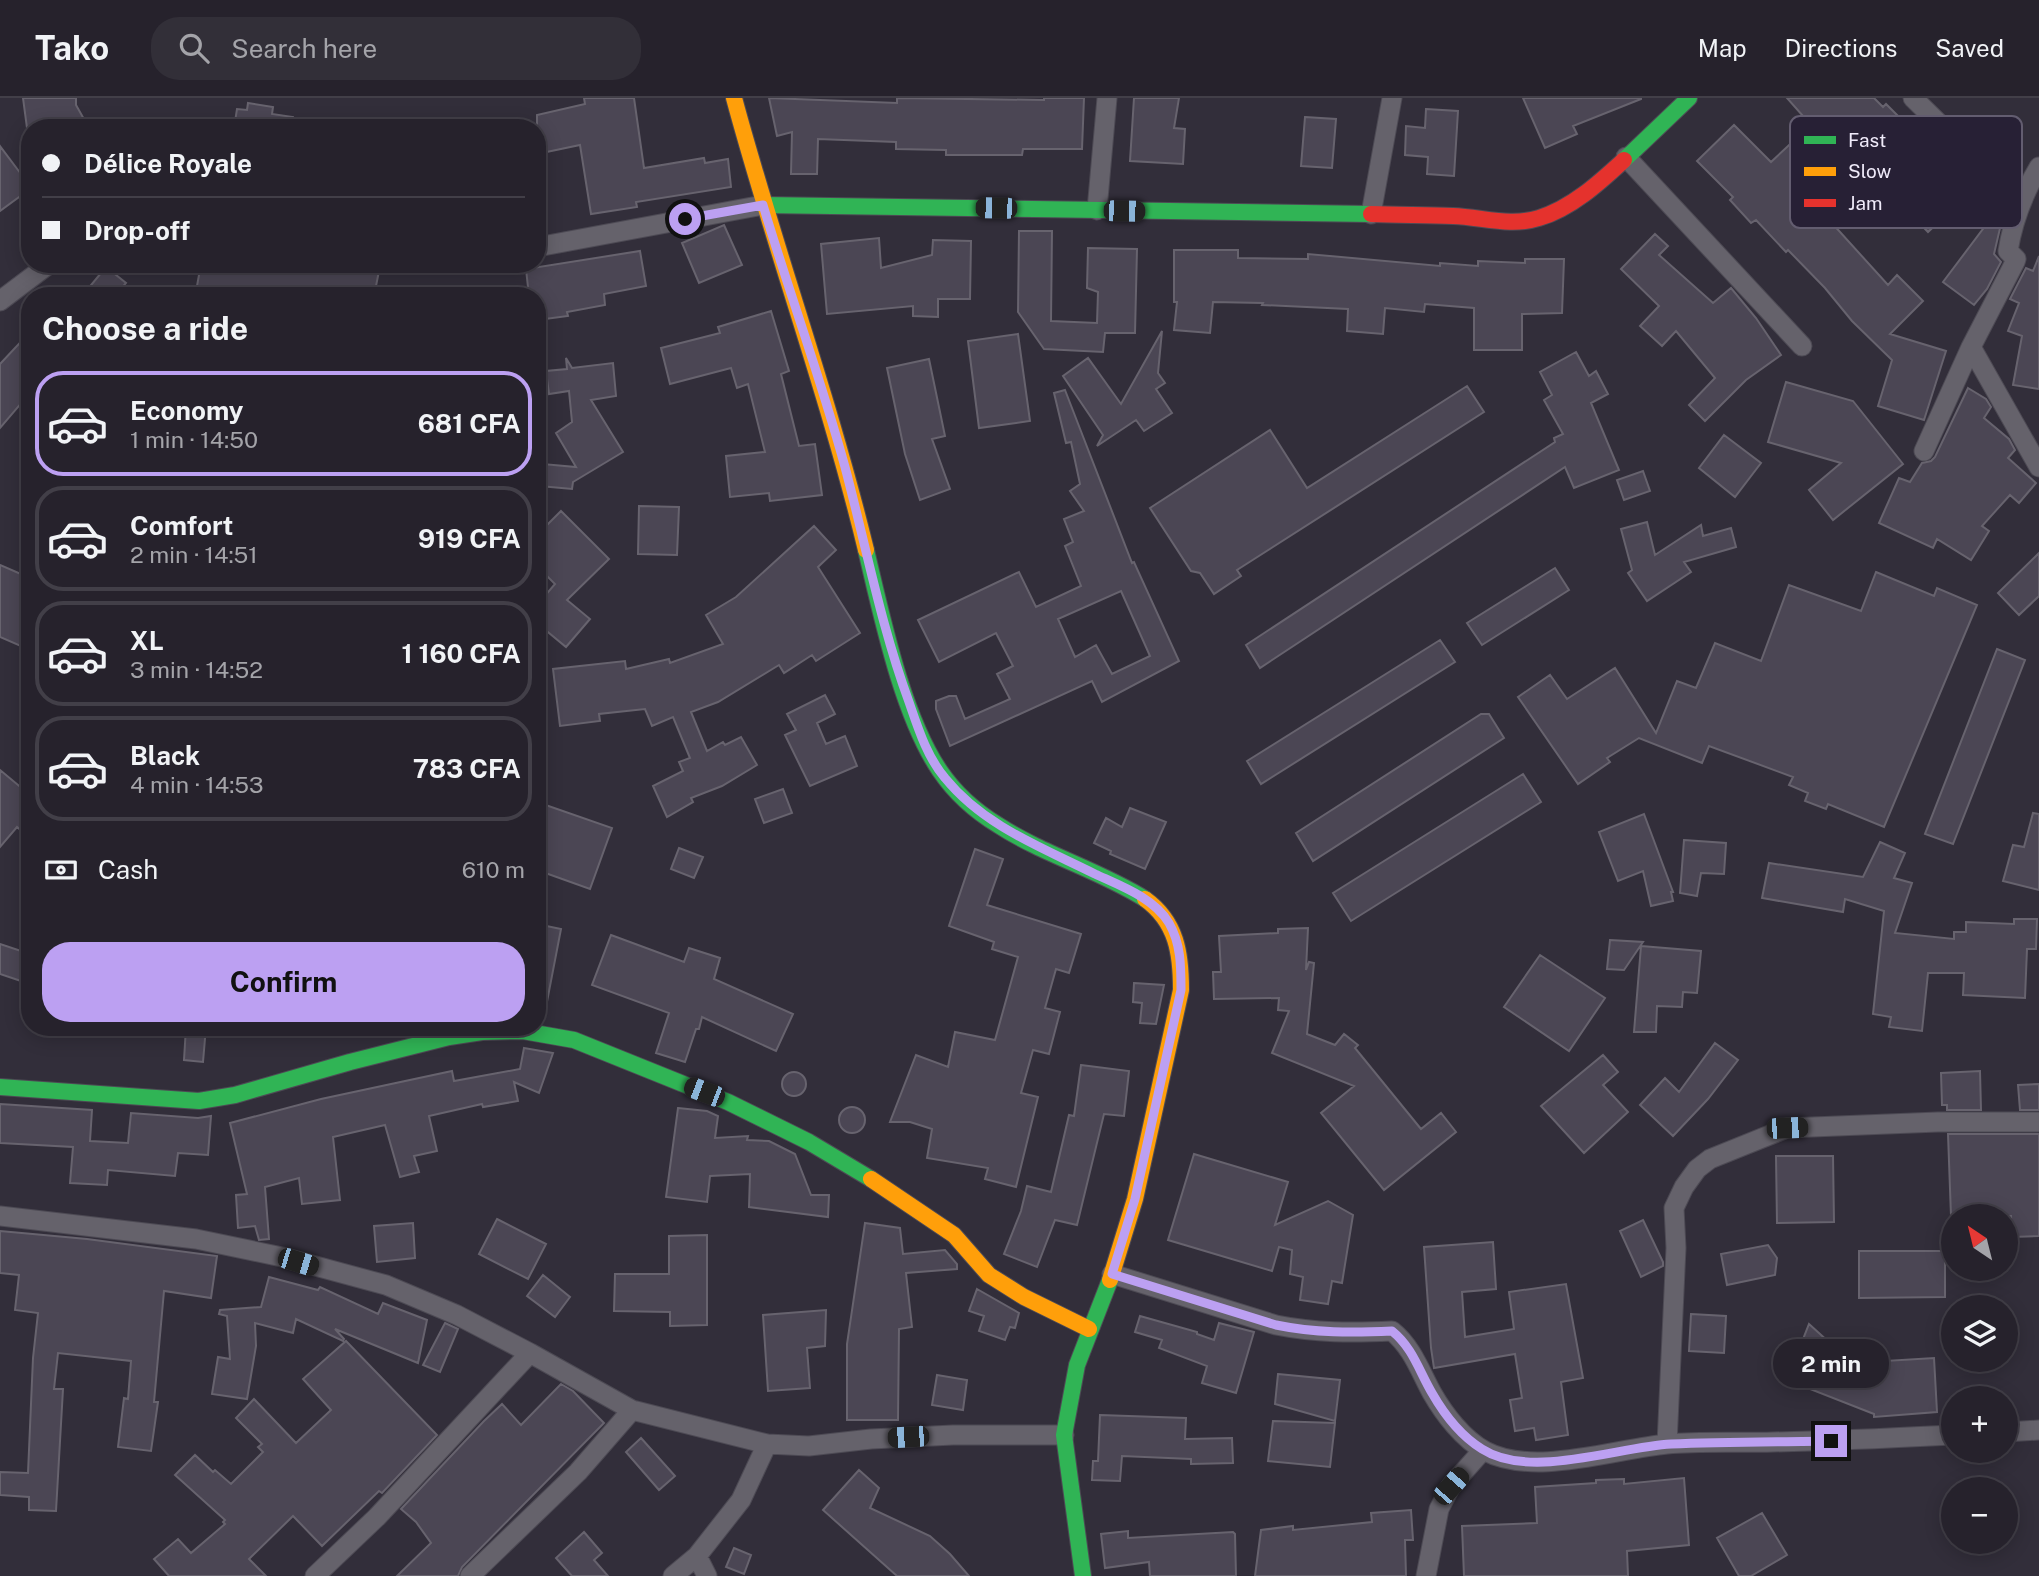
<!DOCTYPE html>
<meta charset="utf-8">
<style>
body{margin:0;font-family:"Public Sans",sans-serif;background:#322f38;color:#f1f3f6;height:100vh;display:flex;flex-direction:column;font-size:26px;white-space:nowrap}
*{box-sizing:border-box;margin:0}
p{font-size:23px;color:#a4a4a9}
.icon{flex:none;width:38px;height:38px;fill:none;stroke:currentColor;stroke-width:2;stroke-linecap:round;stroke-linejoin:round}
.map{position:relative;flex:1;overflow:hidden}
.panel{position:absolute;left:21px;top:189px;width:525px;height:749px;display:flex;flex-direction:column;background:#26222c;border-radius:28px;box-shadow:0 4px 18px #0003,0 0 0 2px #423f48}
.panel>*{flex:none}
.banner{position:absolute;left:21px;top:21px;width:525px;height:154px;border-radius:28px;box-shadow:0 4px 18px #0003,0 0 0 2px #423f48;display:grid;align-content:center;height:154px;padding:0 21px;background:#26222c}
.needle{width:46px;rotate:325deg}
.controls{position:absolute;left:1941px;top:1106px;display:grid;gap:14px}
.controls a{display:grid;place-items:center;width:77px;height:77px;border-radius:50%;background:#26222c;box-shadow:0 4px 18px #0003,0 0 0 2px #423f48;font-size:35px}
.end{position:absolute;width:32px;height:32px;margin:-16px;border:9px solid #bca0f2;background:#111;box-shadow:0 0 0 4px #111}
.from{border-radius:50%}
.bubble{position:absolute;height:49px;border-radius:24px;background:#26222c;box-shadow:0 4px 18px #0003,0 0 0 2px #423f48;font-size:23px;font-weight:700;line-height:49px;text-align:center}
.car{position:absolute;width:21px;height:42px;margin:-21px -10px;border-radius:9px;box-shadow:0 0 5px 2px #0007;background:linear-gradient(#222 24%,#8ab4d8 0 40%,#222 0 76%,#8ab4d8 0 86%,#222 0)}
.banner b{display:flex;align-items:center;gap:24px;height:66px;font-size:26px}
.banner b+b{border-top:2px solid #423f48}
.banner i{width:18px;height:18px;background:#f1f3f6}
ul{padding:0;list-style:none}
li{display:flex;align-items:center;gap:21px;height:105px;margin:0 14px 10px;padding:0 7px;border:4px solid #423f48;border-radius:28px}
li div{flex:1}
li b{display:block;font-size:26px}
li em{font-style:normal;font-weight:700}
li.active{border-color:#bca0f2}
li>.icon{width:63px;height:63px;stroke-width:1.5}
h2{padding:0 21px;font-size:32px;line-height:84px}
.pay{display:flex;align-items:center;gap:18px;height:77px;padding:0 21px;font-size:26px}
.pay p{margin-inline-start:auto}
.cta{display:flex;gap:14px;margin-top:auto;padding:14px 21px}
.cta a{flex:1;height:80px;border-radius:28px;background:#bca0f2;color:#111;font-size:28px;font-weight:700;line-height:80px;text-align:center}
header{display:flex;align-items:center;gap:42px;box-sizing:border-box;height:98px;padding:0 35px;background:#26222c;border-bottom:2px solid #423f48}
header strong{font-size:33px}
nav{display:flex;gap:38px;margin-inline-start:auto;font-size:24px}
.search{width:490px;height:63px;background:#322f38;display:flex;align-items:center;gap:18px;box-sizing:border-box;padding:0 24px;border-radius:28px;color:#a4a4a9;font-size:26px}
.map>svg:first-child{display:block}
.building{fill:#4b4654;stroke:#67636e;stroke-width:2;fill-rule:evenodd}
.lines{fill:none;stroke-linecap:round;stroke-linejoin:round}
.street-casing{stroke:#4d4a54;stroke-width:21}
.fast-casing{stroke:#4d4a54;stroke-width:18}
.slow-casing{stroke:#4d4a54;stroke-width:18}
.jam-casing{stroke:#4d4a54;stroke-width:18}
.street{stroke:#65626b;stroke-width:19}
.fast{stroke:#30b455;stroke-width:16}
.slow{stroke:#ff9f0a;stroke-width:16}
.jam{stroke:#e5322d;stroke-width:16}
.route{stroke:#bca0f2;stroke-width:9}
.key{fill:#272035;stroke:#635d70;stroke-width:2}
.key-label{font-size:19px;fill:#efeaf9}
</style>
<header>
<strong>Tako</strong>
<div class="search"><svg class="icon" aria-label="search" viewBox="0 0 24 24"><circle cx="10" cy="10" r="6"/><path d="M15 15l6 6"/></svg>Search here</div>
<nav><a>Map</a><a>Directions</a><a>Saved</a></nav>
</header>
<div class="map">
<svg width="2039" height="1478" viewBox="0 0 2039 1478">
<rect width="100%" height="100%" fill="#322e3a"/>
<!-- building -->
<path class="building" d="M23 0H76V7L89 30H27Z
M584 0H634L644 70 704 60 705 65 728 61 731 89 636 104 637 109 591 116 580 47 537 56V17L585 6Z
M769 0 897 5V0L1044 2V0H1084L1082 51H1023L1022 57H946V52L896 51V44L818 41 817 76H791L792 34 777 38Z
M1134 0H1179L1174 30 1185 31 1183 66 1130 63Z
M1523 0H1641V1L1573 28 1577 36 1545 50Z
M1787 0H1874L1883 9 1886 6 1911 31 1907 34 1936 62 1931 67 1963 101 1928 134 1868 71 1861 77 1829 43 1795 74 1800 80 1793 87 1829 126 1831 124 1888 187 1897 177 1923 203 1890 236 1946 253 1924 322 1878 308 1892 262 1852 223 1825 190 1788 152 1786 154 1756 122 1751 125 1730 102 1733 99 1697 63 1734 27 1771 64 1801 36 1793 27 1803 18Z
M248 5 273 9 272 16 293 19 292 30H234L237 11 247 12Z
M1426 11 1458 13 1454 78 1427 76 1428 59 1405 57 1406 28 1425 30Z
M1305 19 1336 21 1332 70 1301 68Z
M0 48 30 88V91L0 113Z
M1992 119 2001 126 1994 156 2001 164 1987 191 1974 207 1943 184Z
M724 127 742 167 699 185 682 145Z
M1019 133H1052L1051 223 1097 225 1098 194 1087 190 1088 150 1137 151 1135 235H1105L1103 254 1044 251 1018 214Z
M1655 136 1668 148 1659 157 1713 205 1731 190 1756 220 1781 257 1746 282 1705 323 1689 307 1715 280 1676 233 1662 248 1640 228 1659 208 1621 171Z
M879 140 881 170 932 157 933 142 971 143 970 201H938V219L913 218V208L827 216 821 146Z
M1174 152H1238V160L1308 161V156L1440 168V165L1478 168V163L1525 165V161H1564L1562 215 1522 216V252H1474V210L1425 206 1424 214 1385 210 1383 236 1347 233 1348 211 1262 207 1263 205 1213 204 1210 235 1174 232 1177 204H1174Z
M640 153 646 188 604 196 605 207 567 214 568 218 537 222V198H529L526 171Z
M2039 158V291L2013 287 2022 238 2008 233 2019 205 2010 201 2026 170 2033 173Z
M201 166H370L380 168 374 198H201L197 188Z
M106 169 126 185 115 198H82Z
M771 213 789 273 781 276 799 348 815 346 822 397 770 403 769 395 730 399 726 358 765 354 748 286 737 290 731 270 670 286 661 250 720 235 718 229Z
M1162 233 1158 275 1165 285 1156 291 1172 315 1144 333 1136 322 1097 348 1103 337 1063 278 1088 260 1121 306Z
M30 234V295L0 330V266Z
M1018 236 1030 323 979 330 968 243Z
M1576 254 1589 278 1596 273 1608 296 1591 305 1619 372 1574 390 1565 369 1260 570 1246 547 1555 344 1554 340 1563 336 1544 302 1552 297 1540 274Z
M566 260 572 270 613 265 616 298 591 302 623 354 573 384 572 391 540 388 543 366 576 369 556 335 572 324 569 293 549 296 546 273 567 271Z
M929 261 945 338 932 341 950 391 920 402 905 356 887 270Z
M1786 284 1853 303 1903 366 1833 422 1809 392 1841 365 1768 344Z
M1467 288 1484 314 1237 472 1241 478 1214 496 1200 475 1191 473 1150 410 1270 332 1307 390Z
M1968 290 1986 301 1991 309 1984 320 2009 341 2015 352 2008 360 2036 385 2019 405 2010 397 1982 428 1989 433 1971 462 1937 441 1933 450 1879 425 1899 380 1910 384 1922 365 1931 363 1935 359Z
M1065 292 1132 465 1134 464 1179 563 1102 604 1092 583 950 648 936 611V603L949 598H956L965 621 1010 601 997 576 1013 568 996 535 939 564 918 522 1019 474 1036 509 1081 488 1065 448 1073 444 1064 421 1084 413 1070 393 1080 386 1071 344 1066 345 1054 295ZM1121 493 1150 558 1112 576 1096 547 1075 559 1058 521Z
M1724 337 1761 365 1735 399 1699 370Z
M1643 373 1650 393 1624 402 1617 382Z
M639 408 679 409 677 457 638 456Z
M561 413 609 461 567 502 590 521 566 549 537 525V507L555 486 538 469 546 460 537 451V437Z
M1647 424 1655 457 1701 427 1703 438 1731 430 1736 449 1684 464 1691 474 1647 503 1628 475 1632 472 1621 431Z
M814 428 836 452 818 469 860 535 816 563 812 557 784 575 779 567 718 604 691 614 707 653 723 644 725 647 741 639 757 667 722 688 691 700 693 704 667 719 653 688 683 673 679 664 690 660 673 619 652 628 645 611 599 616 600 623 560 628 553 571 625 563 626 571 669 561 670 565 723 546 706 517 736 499Z
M2039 455V498L2019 517 1998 495Z
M0 467 30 480V552L0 539Z
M1555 470 1569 492 1482 547 1467 525Z
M1876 474 1934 498 1937 490 1977 507 1884 729 1828 706 1826 711 1805 703 1808 695 1789 687 1793 679 1709 648 1702 665 1639 640 1607 660 1610 664 1578 686 1518 599 1550 577 1567 601 1615 570 1656 635 1677 583 1696 590 1715 545 1761 563 1789 487 1861 513Z
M1440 542 1455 564 1261 686 1247 663Z
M1997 551 2025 562 1953 746 1925 736Z
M825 597 835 616 817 625 826 646 845 638 857 668 810 688 785 637 796 632 787 616Z
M1481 616H1489L1504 640 1313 763 1296 735Z
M0 672 30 697V740L17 729 0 749Z
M1523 676 1541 704 1351 823 1333 795Z
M783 691 792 715 764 725 755 701Z
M537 704 612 730 590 791 537 772Z
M1130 710 1166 724 1145 771 1110 756 1111 753 1094 745 1106 720 1122 729Z
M2033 715 2039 716V792L2003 783 2013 747 2024 749Z
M1644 716 1673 794H1671L1673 803 1651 808 1643 773 1618 783 1599 734Z
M1684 742 1726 745 1724 776 1701 775 1697 798 1680 795Z
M1880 744 1905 755 1894 780 1912 785 1895 835 1954 841V834H1966V824L2014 826V821H2037L2036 851H2027L2025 900 1963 897 1964 875H1928L1922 933 1889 929 1891 919 1873 916 1884 813 1845 801 1843 814 1762 800 1769 765 1863 779Z
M679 750 703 759 694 780 671 771Z
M975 751 1003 761 987 807 1081 836 1069 875 1056 871 1045 910 1060 914 1049 956 1033 952 1021 995 1038 999 1016 1089 985 1081 988 1070 927 1060 932 1031 910 1024H890L916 957 948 969 955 934 995 942 1018 859 992 851 994 844 949 828Z
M537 826 561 831 546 909 537 908Z
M1308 830 1306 872 1309 864 1314 865 1307 936 1335 947 1344 936 1358 947 1355 950 1421 1031 1441 1015 1456 1034 1384 1092 1321 1015 1354 988 1272 955 1289 913 1278 912 1279 900 1214 901 1213 874H1221L1219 838 1278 835V831Z
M611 837 684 864 689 850 720 860 714 881 793 916 776 953 702 919 699 931H696L685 964 656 955 669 915 592 887Z
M1610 842 1643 844 1624 872 1607 871Z
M0 846 30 856V886L0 876Z
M1641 848 1701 853 1697 895 1683 894 1682 909 1657 908 1656 934H1634Z
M1540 857 1605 900 1569 953 1504 909Z
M1134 885 1164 887 1156 926 1140 925 1142 905 1133 904Z
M186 929H206L203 964 184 962Z
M1715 945 1738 962 1708 1001 1673 1038 1640 1007 1665 980 1679 994Z
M524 950 553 955 539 995 514 984 518 1003 483 1009 482 1006 429 1018 437 1053 414 1058 419 1074 400 1079 385 1027 333 1039 340 1102 302 1106 299 1080 265 1089 269 1141 259 1142 255 1128 238 1130 236 1097 247 1096 230 1025 321 1001 452 973 454 983 520 971Z
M1603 957 1618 974 1603 987 1628 1014 1584 1055 1541 1008Z
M1081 967 1129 973 1124 1018 1104 1016 1077 1127 1055 1122 1037 1169 1004 1156 1021 1113 1027 1088 1051 1094 1069 1017 1074 1018Z
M1980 973 1981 1012H1947V1007H1942L1941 975Z
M782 986a12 12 0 1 1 24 0a12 12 0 1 1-24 0Z
M2039 986V1012H2020L2018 987Z
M0 1006 92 1012 90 1043 128 1045 131 1015 198 1020 211 1018 208 1057 178 1055 175 1078 108 1072 107 1087 70 1085 73 1049 0 1045Z
M839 1022a13 13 0 1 1 26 0a13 13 0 1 1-26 0Z
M678 1010 707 1013 718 1018 715 1040 748 1038 747 1042 769 1043 795 1056 811 1097H829L828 1119 749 1109 750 1076 710 1078 707 1104 666 1099Z
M1948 1036H2039V1138L2012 1139 2011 1118H1951Z
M1194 1056 1288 1084 1275 1127 1328 1103 1353 1117 1342 1185 1332 1183 1328 1206 1300 1202 1303 1179 1290 1176 1292 1152 1279 1149 1272 1173 1168 1142Z
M1776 1058H1833L1834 1124 1777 1125Z
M497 1121 546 1146 528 1181 479 1156Z
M1643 1122 1663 1164V1168L1641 1179 1620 1133Z
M413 1125 415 1160 377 1164 374 1128Z
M865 1125 900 1130 903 1156 945 1152 957 1166V1171L906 1175 912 1229 899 1231 898 1322H847V1246Z
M0 1133 87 1141 217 1158 211 1200 164 1193 154 1304H158L151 1353 118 1349 124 1300 128 1301 131 1263 58 1255 54 1291H63L56 1413 29 1412V1399L0 1397V1374L28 1375 33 1260 38 1215 15 1212 19 1177 0 1175Z
M707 1137V1227L670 1228V1214L614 1213 615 1176H669V1138Z
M1493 1144 1496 1191 1462 1194 1465 1239 1514 1231 1509 1194 1566 1186 1583 1280 1561 1284 1568 1337 1536 1342 1534 1330 1515 1333 1510 1302 1522 1300 1515 1256 1434 1270 1431 1250 1424 1149Z
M1768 1147 1777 1160 1775 1177 1727 1187 1721 1156Z
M1859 1153H1945V1199L1859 1200Z
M543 1177 570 1199 555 1219 527 1198Z
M269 1179 318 1192 320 1189 378 1216 383 1205 427 1222 418 1265 335 1231 344 1241 343 1243 296 1221 293 1235 255 1225 256 1248 247 1301 212 1296 218 1259 230 1261 227 1218 219 1216 220 1212 261 1209Z
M977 1191 1019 1215 1015 1230 1010 1229 1005 1242 979 1233 984 1218 969 1213Z
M826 1212 825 1248 807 1250 810 1290 768 1293 763 1217Z
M1691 1216 1726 1218 1724 1255 1689 1253Z
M1140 1218 1197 1234V1236L1214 1242 1219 1225 1254 1234 1236 1295 1202 1285 1207 1268 1159 1250 1162 1242 1135 1234Z
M445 1225 458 1231 440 1274 423 1267Z
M1809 1226 1852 1265 1934 1260 1937 1314 1874 1319V1316L1787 1282Z
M346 1243 437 1337 382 1395 379 1393 322 1448 293 1418 249 1461 266 1478H169L154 1461 178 1441 191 1455 225 1426 223 1424 225 1422 175 1377 195 1357 213 1374 215 1372 231 1386 263 1354 258 1349 262 1346 236 1320 254 1301 296 1345 331 1312 303 1281Z
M1278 1276 1340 1282 1335 1323 1275 1306Z
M937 1277 967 1282 963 1312 932 1307Z
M561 1286 573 1293 604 1325 462 1469 458 1478H397L431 1445 416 1424 401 1411 484 1323 502 1306 521 1327Z
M1100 1317 1186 1320 1185 1341 1232 1340 1233 1365 1191 1366V1361L1122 1358 1120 1383 1092 1382 1093 1363H1098Z
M1273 1323 1335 1325 1330 1369 1268 1363Z
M641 1340 675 1378 659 1392 626 1354Z
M859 1372 879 1390 870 1410 930 1438 950 1456 969 1478H897L823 1412Z
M1684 1380 1689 1447 1627 1453 1628 1478H1464L1462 1428 1537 1425 1535 1389 1596 1385V1382L1624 1381V1386Z
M1411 1412 1413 1442H1405L1406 1478H1255L1261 1432 1293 1428V1432L1372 1424 1371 1415Z
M1762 1415 1787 1457 1751 1478H1739L1717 1440Z
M1128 1433V1440L1233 1434 1235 1436 1236 1478H1150L1149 1464 1105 1470 1101 1436Z
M584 1434 602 1455 594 1462 608 1478H572L556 1460Z
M734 1450 751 1457 744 1476 726 1469Z"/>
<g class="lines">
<defs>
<path id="street" d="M1913 0 2006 91 2020 101
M1626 59 1802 248
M1097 112 1107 0
M1371 116 1392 0
M537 149 763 107
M0 203 49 166
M1971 249 2039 369
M1924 353 1971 249 2015 164 2016 161 2008 153C2013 121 2023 96 2039 69
M0 1118 196 1141 282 1159 386 1187 457 1217 530 1255 632 1312 767 1346 809 1348 871 1341 953 1337H1064
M1112 1176 1276 1227C1316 1235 1352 1235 1392 1233 1412 1249 1420 1273 1432 1295 1444 1316 1463 1341 1485 1353 1534 1379 1614 1351 1667 1346 1702 1343 1738 1345 1773 1344 1833 1343 1893 1340 1953 1337
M2006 1334 2039 1332
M1667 1346 1676 1150 1674 1110 1684 1089 1697 1071 1710 1061 1787 1030 1938 1024H2039
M697 1458 707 1478
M315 1478 377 1419 530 1255
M470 1478 578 1374 632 1312
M673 1478 697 1458 741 1402 767 1346
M1426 1478 1439 1411 1451 1388 1483 1352"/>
<path id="fast" d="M1624 62 1689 0
M763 107 1371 116
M866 452C882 519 902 617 940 673 955 695 975 713 998 727 1044 757 1099 772 1145 801
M0 989 199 1003 235 997 350 964 449 939 482 934 523 933 574 942 728 1004 809 1044 871 1081
M1083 1478 1064 1337 1077 1267 1110 1182"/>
<path id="slow" d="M734 0C775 152 829 299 866 452
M871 1081 954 1137 989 1177 1024 1199 1089 1231
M1110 1182 1135 1101 1181 892C1181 856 1177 824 1145 801"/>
<path id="jam" d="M1371 116C1399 117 1426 117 1453 118 1482 119 1511 129 1539 120 1572 110 1600 84 1624 62"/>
</defs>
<!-- street casing -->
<use href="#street" class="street-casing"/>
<!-- fast casing -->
<use href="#fast" class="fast-casing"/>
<!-- slow casing -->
<use href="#slow" class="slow-casing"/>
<!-- jam casing -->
<use href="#jam" class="jam-casing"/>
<!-- street -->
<use href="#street" class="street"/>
<!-- fast -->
<use href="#fast" class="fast"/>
<!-- slow -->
<use href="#slow" class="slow"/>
<!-- jam -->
<use href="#jam" class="jam"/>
</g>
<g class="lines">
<!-- route -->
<path class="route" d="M685 121 763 107C789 194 821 281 845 369 866 448 881 528 909 604 918 630 927 659 945 680 984 728 1041 749 1095 776 1121 788 1154 800 1169 825 1181 846 1181 868 1181 892L1135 1101 1112 1176 1276 1227C1315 1235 1352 1235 1392 1233 1413 1250 1419 1273 1432 1295 1444 1316 1461 1338 1482 1351 1530 1382 1617 1349 1671 1346 1724 1344 1778 1344 1831 1343"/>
</g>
<!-- legend -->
<rect x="1790" y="18" width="232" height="112" rx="10" class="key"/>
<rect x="1804" y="38" width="32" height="8" fill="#30b455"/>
<rect x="1804" y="69" width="32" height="9" fill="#ff9f0a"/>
<rect x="1804" y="101" width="32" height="8" fill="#e5322d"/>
<g class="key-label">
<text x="1848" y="49">Fast</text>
<text x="1848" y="80">Slow</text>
<text x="1848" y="112">Jam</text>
</g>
</svg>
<div class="controls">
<a><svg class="needle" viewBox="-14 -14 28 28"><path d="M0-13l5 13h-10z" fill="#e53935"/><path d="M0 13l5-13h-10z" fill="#a4a4a9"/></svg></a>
<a><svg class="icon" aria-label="layers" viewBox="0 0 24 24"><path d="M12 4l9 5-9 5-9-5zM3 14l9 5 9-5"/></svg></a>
<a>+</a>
<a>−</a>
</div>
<i class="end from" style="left:685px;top:121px"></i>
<i class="end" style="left:1831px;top:1343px"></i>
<div class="bubble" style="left:1773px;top:1241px;width:116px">2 min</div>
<i class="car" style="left:996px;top:110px;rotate:271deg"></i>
<i class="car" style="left:1124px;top:113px;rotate:91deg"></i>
<i class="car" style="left:704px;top:994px;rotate:291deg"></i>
<i class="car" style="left:1787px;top:1030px;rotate:88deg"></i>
<i class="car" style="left:298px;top:1164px;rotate:107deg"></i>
<i class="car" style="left:908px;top:1339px;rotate:267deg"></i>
<i class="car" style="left:1451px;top:1388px;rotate:41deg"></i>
<div class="banner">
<b><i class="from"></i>Délice Royale</b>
<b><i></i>Drop-off</b>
</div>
<section class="panel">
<h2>Choose a ride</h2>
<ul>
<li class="active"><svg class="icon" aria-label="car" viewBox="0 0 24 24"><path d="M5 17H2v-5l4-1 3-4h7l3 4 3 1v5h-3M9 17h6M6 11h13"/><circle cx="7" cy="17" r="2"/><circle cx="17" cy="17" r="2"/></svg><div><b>Economy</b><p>1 min · 14:50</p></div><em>681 CFA</em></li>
<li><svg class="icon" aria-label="car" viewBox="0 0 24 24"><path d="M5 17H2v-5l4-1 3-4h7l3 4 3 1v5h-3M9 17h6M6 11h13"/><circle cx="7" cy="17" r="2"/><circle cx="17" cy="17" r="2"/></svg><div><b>Comfort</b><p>2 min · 14:51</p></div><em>919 CFA</em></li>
<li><svg class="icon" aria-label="car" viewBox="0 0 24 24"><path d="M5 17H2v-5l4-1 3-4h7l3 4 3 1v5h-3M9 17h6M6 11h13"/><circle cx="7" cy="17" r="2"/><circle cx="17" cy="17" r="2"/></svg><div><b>XL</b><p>3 min · 14:52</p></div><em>1 160 CFA</em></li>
<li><svg class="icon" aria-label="car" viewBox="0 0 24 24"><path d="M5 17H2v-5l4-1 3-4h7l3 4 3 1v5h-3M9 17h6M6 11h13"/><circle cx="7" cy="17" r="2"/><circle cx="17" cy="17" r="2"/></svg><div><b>Black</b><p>4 min · 14:53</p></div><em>783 CFA</em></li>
</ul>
<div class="pay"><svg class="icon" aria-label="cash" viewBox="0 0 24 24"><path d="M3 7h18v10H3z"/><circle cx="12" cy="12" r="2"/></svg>Cash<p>610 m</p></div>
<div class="cta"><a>Confirm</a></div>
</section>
</div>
